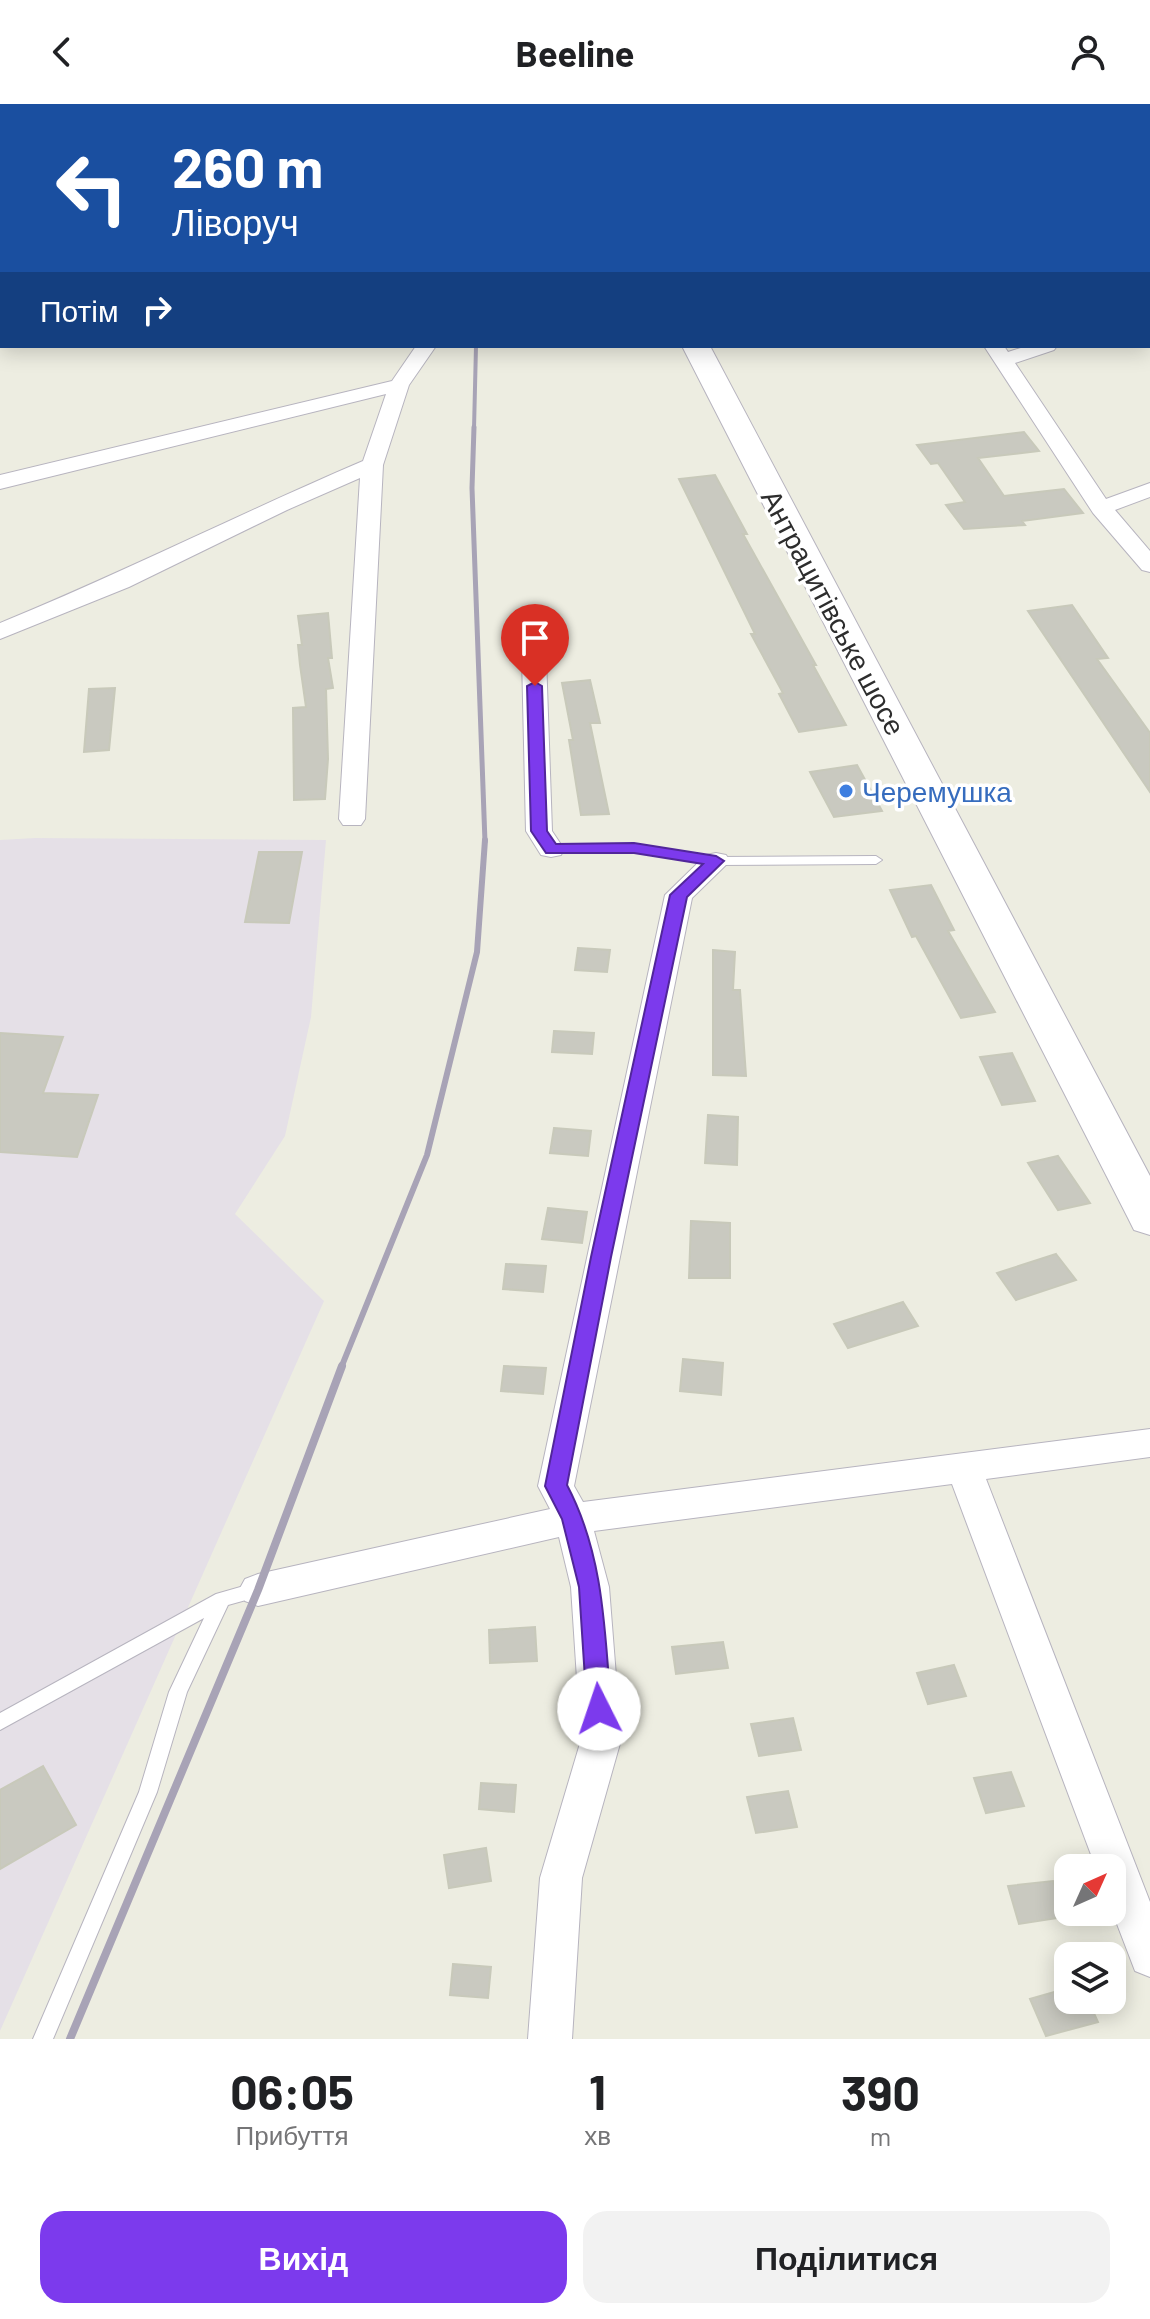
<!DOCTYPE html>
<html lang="uk">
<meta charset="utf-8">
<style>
:root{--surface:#fff;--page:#f2f2f2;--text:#202124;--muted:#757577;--accent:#7c3aed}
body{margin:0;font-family:Barlow,sans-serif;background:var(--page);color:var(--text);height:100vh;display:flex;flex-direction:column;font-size:30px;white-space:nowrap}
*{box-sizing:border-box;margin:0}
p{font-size:26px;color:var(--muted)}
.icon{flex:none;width:44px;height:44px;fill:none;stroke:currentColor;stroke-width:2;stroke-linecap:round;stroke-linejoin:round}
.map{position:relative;height:1935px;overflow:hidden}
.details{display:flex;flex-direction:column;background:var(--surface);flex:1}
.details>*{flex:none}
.hud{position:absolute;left:0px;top:0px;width:1150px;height:244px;box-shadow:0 4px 20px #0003;background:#1a4fa0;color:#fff;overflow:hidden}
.needle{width:52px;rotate:45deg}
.fabs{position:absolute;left:1054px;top:1750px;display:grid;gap:16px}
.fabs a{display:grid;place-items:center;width:72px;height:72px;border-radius:16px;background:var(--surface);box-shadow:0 4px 20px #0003;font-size:40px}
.pin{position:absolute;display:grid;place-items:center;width:68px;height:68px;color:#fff;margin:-82px -34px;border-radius:50% 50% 50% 0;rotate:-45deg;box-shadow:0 0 8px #0007}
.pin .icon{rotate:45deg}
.me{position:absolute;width:88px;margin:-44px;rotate:356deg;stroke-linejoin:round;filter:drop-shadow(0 0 6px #0008)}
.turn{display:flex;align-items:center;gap:28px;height:168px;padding:0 40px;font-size:36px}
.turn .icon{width:104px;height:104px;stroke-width:2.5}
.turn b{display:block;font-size:56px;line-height:68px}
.then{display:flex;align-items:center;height:76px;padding:0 40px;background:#0003;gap:16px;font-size:30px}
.eta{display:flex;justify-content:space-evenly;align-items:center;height:136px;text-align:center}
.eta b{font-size:48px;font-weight:700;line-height:56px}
.primary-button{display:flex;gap:16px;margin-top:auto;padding:16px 40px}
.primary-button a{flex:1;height:92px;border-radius:24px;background:var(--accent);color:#fff;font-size:32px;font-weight:700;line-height:92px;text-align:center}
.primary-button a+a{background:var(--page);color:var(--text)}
header{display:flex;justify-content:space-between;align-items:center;height:104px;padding:0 40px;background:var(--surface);font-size:36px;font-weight:700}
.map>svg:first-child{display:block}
</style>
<header><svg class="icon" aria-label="back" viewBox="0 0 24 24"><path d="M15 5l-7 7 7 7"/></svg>Beeline<svg class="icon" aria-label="person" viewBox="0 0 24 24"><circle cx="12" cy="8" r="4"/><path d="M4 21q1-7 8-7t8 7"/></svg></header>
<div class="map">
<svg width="1150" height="1935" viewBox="0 0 1150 1935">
<rect width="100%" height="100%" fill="#edede1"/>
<!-- industrial -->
<g fill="#e5e0e7">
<polygon points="0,0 288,0 291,2 2,2 0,115"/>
<polygon points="35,734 326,736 311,913 285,1032 235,1110 324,1197 0,1927 0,736"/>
</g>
<!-- building -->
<g fill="#c9c9c0" stroke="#c8c9ba" stroke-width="2">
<polygon points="1024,328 1039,347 978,354 1004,392 1064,385 1083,409 1022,417 1025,421 964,425 946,401 965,398 938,359 931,360 917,341"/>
<polygon points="715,371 747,430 743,430 816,561 813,561 846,621 799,628 779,590 783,589 751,530 755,530 679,375"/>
<polygon points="1072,501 1108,554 1097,555 1150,629 1150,688 1028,507"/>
<polygon points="328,509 332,554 328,554 333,584 326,585 328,655 325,695 294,696 293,604 306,603 300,561 298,541 302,541 298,512"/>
<polygon points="590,576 600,619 590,619 609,710 581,711 569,636 573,636 562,579"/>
<polygon points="115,584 109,646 84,648 89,585"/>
<polygon points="857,661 882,707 834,713 810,668"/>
<polygon points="259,748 302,748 289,819 245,818"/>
<polygon points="931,781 954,826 948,827 995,908 961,914 916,832 912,833 890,786"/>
<polygon points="578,844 610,846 607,868 575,866"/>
<polygon points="713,846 735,848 733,886 740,886 746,972 713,971"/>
<polygon points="554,927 594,929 592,950 552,948"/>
<polygon points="0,929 63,933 43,989 98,991 77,1053 0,1048"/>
<polygon points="1012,949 1035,997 1002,1001 980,953"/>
<polygon points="708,1011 738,1013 737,1061 705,1059"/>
<polygon points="554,1024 591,1027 588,1052 550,1049"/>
<polygon points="1058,1052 1073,1074 1090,1099 1058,1106 1028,1059"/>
<polygon points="548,1104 587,1108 582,1139 542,1135"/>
<polygon points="691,1117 730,1119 730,1174 689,1174"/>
<polygon points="1056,1150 1076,1176 1016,1196 997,1169"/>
<polygon points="506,1160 546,1162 543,1188 503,1185"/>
<polygon points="903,1198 918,1222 848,1244 834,1220"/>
<polygon points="683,1255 723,1259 721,1291 680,1287"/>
<polygon points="504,1262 546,1264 543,1290 501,1287"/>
<polygon points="535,1523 537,1557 490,1559 489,1526"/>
<polygon points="723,1538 728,1564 676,1570 672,1543"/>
<polygon points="954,1561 966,1592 928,1600 917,1569"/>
<polygon points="793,1614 801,1646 759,1652 751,1620"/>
<polygon points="43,1662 76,1721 0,1765 0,1686"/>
<polygon points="1011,1668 1024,1702 986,1709 974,1674"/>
<polygon points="481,1679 516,1681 514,1708 479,1705"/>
<polygon points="788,1687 797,1723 756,1729 747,1693"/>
<polygon points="486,1744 491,1777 449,1784 444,1751"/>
<polygon points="1053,1777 1064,1813 1019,1820 1008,1782"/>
<polygon points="453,1860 491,1863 488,1894 450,1891"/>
<polygon points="1068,1884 1068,1896 1088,1896 1098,1918 1046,1932 1030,1895"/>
</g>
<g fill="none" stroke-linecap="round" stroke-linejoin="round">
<defs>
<g id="service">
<polygon points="634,740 716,753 876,752 882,756 876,760 716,761 634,748 551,749 545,745 551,741"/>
<polygon points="258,1478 264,1481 267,1486 264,1491 228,1501 187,1588 157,1688 53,1935 33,1935 139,1688 169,1588 204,1514 0,1626 0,1609 216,1490"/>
</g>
<g id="minor">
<polygon points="1150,203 1150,215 1148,216 1148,204"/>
<rect x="0" y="216" width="2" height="12"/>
<path d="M416 242H436L409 281 383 361 365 715 361 721H343L339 715 360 374 287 406 129 483 0 535V519C123 469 241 409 363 357L386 290 0 385V371L392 277Z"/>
<polygon points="984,242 1004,242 1008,248 1027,242 1057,242 1054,246 1015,259 1106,395 1150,379 1150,393 1115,406 1150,447 1150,468 1142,466 1093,409"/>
<polygon points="534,546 543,548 546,553 552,727 564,745 561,751 551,753 541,751 526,727 522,553 525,548"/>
<polygon points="716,749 726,751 730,757 692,794 574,1382 583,1398 1150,1325 1150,1353 986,1375 1150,1798 1150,1873 1135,1867 1112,1807 1112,1764 1096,1764 952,1380 594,1427 609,1483 621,1636 582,1774 572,1935 528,1935 540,1774 581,1636 571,1483 559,1433 258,1502 245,1497 239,1486 245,1475 258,1470 550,1405 538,1382 665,791 706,751"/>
</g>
<g id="secondary">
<polygon points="432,0 458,0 460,2 434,2"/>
<polygon points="682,242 710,242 1150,1072 1150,1131 1134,1126 1128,1114"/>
</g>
</defs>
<!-- service casing -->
<use href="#service" stroke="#b7b4bf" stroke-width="2"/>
<!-- minor casing -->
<use href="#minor" stroke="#b7b4bf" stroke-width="2"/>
<!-- secondary casing -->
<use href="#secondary" stroke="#b7b4bf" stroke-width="2"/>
<!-- service -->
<use href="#service" fill="#fff" fill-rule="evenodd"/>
<!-- minor -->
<use href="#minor" fill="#fff" fill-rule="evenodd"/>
<!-- secondary -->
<use href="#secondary" fill="#fff" fill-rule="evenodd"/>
<!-- rail-far3 -->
<polyline stroke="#a8a3b6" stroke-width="4" points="474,325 476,242"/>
<!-- rail-far2 -->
<polyline stroke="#a8a3b6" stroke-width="5" points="474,323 472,384 485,738"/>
<!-- rail-far1 -->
<polyline stroke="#a8a3b6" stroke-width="6" points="341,1264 427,1051 477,848 485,736"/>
<!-- rail -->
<polyline stroke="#a8a3b6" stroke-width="8" points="70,1935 258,1486 342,1262"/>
</g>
<!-- route -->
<path fill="#7c3aed" stroke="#51269a" stroke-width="2" d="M535 578 542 582 547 727 556 740 634 739 716 752 724 757 687 793 611 1153 567 1381C604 1451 605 1528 611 1605L607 1613 599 1616 590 1613 587 1605 579 1483 562 1415 545 1382 591 1153 670 791 703 760 634 749H546L531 727 527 582Z"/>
<!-- markers -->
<circle fill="#3f7fe0" stroke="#fff" stroke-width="3" cx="846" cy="687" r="8"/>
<g text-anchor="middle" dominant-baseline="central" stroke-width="7" stroke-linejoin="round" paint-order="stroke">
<!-- street labels -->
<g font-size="28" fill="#2d2d2d" stroke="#fff">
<text transform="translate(834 508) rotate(62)">Антрацитівське шосе</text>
</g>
<!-- shop labels -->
<g font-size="28" fill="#366cbe" stroke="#fff" text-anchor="start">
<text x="862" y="687">Черемушка</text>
</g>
</g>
</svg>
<div class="fabs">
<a><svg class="needle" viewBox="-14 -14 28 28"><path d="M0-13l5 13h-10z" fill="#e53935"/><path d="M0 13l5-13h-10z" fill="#757577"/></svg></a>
<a><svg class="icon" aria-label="layers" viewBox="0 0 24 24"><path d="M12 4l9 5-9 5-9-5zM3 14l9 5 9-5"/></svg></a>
</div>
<div class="pin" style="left:535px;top:582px;background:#d93025"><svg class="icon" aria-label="arrive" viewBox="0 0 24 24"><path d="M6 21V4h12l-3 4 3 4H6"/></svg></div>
<svg class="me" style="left:599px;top:1605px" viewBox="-20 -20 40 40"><circle r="19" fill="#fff"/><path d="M0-13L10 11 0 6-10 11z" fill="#7c3aed"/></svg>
<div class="hud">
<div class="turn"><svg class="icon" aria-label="left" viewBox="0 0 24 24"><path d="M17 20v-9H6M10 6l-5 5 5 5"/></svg><div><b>260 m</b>Ліворуч</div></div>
<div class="then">Потім<svg class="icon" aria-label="right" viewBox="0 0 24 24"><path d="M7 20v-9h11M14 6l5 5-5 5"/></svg></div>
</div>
</div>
<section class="details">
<div class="eta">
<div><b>06:05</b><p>Прибуття</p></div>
<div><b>1</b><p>хв</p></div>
<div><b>390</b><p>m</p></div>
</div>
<div class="primary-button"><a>Вихід</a><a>Поділитися</a></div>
</section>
